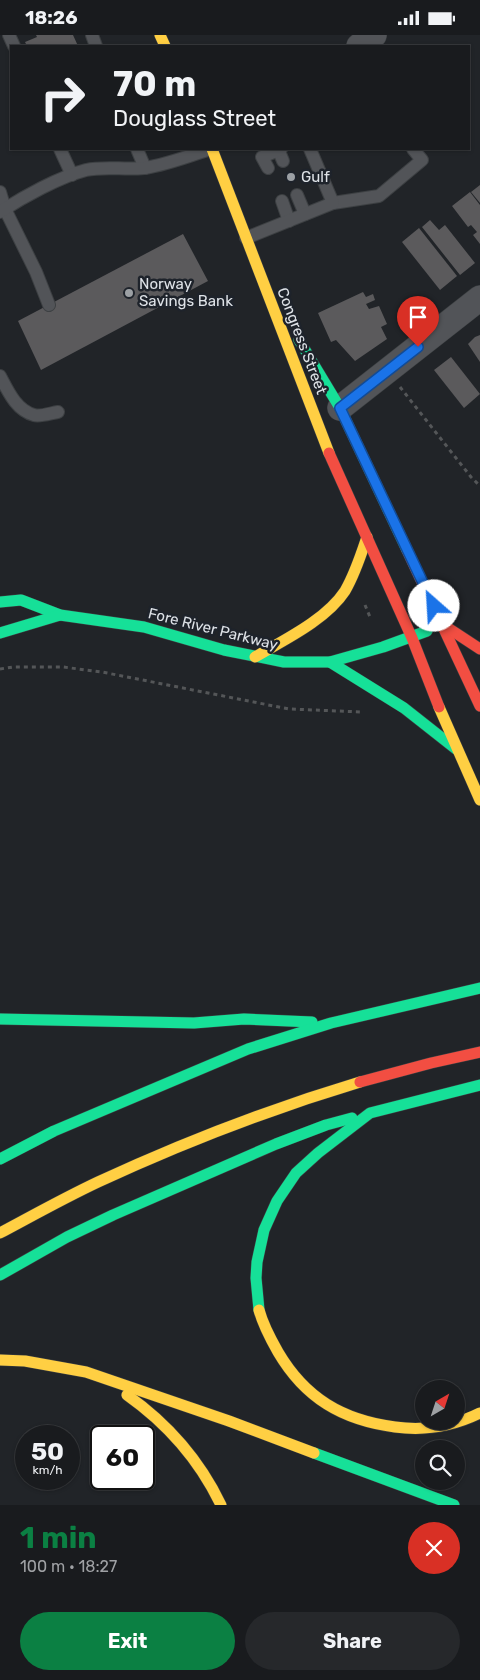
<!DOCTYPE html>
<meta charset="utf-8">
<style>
:root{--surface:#191b1e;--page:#26282b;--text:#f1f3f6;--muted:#9fa1a4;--line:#37393c;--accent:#0b8043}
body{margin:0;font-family:Rubik,sans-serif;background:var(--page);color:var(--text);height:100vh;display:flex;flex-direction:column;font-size:19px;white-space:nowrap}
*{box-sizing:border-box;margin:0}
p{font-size:16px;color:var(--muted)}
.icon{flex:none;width:28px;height:28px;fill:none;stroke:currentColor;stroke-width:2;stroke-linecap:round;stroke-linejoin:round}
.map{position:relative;height:1470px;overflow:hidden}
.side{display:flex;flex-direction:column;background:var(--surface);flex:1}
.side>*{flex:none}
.banner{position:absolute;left:10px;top:10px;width:460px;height:105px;border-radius:0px;box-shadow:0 1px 4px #0004,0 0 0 1px var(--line);background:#191b1e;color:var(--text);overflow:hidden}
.needle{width:32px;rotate:39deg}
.controls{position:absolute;left:415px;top:1345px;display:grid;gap:10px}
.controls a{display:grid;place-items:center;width:50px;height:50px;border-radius:50%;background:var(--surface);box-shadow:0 1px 4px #0004,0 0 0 1px var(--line);font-size:25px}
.speed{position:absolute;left:15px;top:1390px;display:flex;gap:10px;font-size:25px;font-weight:700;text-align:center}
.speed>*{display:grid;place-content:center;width:65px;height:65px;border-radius:50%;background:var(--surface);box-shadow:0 1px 4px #0004,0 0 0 1px var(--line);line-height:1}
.speed small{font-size:12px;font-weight:400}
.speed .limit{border:2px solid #111;border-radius:8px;background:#fff;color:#111}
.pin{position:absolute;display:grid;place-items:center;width:42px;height:42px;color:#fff;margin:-51px -21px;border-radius:50% 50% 50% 0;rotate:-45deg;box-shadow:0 0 5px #0007}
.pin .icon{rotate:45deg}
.me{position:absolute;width:55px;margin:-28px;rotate:334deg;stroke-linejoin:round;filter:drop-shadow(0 0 4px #0008)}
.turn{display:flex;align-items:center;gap:18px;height:105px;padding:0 20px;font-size:22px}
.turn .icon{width:65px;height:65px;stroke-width:2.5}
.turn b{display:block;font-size:35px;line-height:42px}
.round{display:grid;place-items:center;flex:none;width:52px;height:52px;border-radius:26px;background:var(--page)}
.summary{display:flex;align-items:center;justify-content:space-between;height:85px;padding:0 20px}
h1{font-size:30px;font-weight:700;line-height:38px;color:var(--accent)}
.cta{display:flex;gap:10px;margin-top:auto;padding:10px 20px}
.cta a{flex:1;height:58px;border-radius:30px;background:var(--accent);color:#fff;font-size:20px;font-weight:700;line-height:58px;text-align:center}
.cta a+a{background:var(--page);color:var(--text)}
.status{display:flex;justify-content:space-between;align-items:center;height:35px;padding:0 25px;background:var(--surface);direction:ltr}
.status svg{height:14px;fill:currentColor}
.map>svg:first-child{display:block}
</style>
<div class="status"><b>18:26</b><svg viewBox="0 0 49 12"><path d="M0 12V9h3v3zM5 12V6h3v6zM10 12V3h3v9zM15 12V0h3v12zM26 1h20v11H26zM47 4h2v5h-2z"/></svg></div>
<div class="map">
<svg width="480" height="1470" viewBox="0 0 480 1470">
<rect width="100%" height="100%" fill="#212428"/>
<!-- building -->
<g fill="#5b5a5c">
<polygon points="36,0 73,0 78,11 27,11 25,7 37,2"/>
<polygon points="480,150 480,168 471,157"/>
<polygon points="470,157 480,170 480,209 473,200 477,197 471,190 468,192 452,171"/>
<polygon points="430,185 439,195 445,190 475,228 460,240 422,192"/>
<polygon points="419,193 457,241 440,255 402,207"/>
<polygon points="183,199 208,246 41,335 18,286"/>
<polygon points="363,257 366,262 373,259 375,265 366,269 369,274 379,271 387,289 381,292 387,304 355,326 336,305 331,307 318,278"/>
<polygon points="480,300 480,327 468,309 475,302"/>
<polygon points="451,322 480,359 464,373 434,335"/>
</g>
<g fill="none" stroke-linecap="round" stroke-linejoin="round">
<defs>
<g id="lane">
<polyline points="9,0 14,11"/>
<polyline points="92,0 96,11"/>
<polyline points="60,114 72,140"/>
<polyline points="137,114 145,133"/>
<polyline points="278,114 283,126"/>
<polyline points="268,133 262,122 281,114"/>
<polyline points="0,157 5,174 36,237 49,270"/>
<polyline points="297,160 305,179"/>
<polyline points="282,166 289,186"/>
<polyline points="333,168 379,161 422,125 413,114"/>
<path d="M0 177C23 162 59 142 86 135 104 131 125 135 144 133 166 130 189 121 210 114"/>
<polyline points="246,203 333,168 310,114"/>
<path d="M0 341C8 356 16 375 34 380 40 382 51 378 58 377"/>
</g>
<g id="street">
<polyline points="359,11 374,0"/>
<polyline points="340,373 480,263"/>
</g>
<g id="fast">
<polyline points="299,305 340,373 407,515"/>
<polyline points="0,567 21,565 60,580 144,592 224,615 284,627 330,627 383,612 427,596"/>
<polyline points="0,598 60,580"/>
<polyline points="330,627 404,673 456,714"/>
<polyline points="0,984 194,988 244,984 312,987"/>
<polyline points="0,1124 54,1096 248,1014 331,988 480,953"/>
<polyline points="0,1240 67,1202 113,1180 276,1109 326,1090 352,1083"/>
<polyline points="259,1275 256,1243 257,1227 264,1195 277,1166 296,1138 318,1118 370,1078 480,1050"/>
<polyline points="314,1418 454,1470"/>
</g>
<g id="slow">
<polyline points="160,0 165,11"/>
<polyline points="212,114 329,418"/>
<path d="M255 622C284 605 326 585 345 556 355 539 361 520 367 502"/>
<polyline points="439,672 480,765"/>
<path d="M0 1198C32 1181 64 1163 98 1147 182 1108 270 1074 360 1047"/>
<path d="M259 1275C263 1290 270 1303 278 1317 305 1363 342 1385 395 1392 425 1396 452 1392 480 1378"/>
<polyline points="0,1325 25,1326 86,1337 229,1386 314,1418"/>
<path d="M127 1360C168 1389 199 1424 221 1470"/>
</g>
<g id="jam">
<polyline points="329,418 412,603 439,672"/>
<polyline points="407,515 480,671"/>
<polyline points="442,589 480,614"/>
<polyline points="360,1047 431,1028 480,1017"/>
</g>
</defs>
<!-- lane casing -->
<use href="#lane" stroke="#3d4043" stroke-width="14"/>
<!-- street casing -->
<use href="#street" stroke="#3d4043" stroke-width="26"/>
<!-- fast casing -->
<use href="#fast" stroke="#3d4043" stroke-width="12"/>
<!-- slow casing -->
<use href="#slow" stroke="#3d4043" stroke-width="12"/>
<!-- jam casing -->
<use href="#jam" stroke="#3d4043" stroke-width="12"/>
<!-- path -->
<g stroke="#545658" stroke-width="3" stroke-dasharray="4 4" stroke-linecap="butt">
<polyline points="400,352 471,442 480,451"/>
<polyline points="365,570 370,582"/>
<polyline points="0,634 13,632 63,632 102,637 289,674 362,677"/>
</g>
<!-- lane -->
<use href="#lane" stroke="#525458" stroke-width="12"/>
<!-- street -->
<use href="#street" stroke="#525458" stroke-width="25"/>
<!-- fast -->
<use href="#fast" stroke="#16e098" stroke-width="11"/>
<!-- slow -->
<use href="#slow" stroke="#ffcf43" stroke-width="11"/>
<!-- jam -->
<use href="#jam" stroke="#f24e42" stroke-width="11"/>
</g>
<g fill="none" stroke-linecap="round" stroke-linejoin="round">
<defs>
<polyline id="route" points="418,312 340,373 434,571"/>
</defs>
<!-- route casing -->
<use href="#route" stroke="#114b97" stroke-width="12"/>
<!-- route -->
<use href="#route" stroke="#1a73e8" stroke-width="9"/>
</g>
<!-- markers -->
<g fill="#9ca0a4" stroke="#1e232b" stroke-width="2">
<circle cx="291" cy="142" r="5"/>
<circle cx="129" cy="258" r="5"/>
</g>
<g text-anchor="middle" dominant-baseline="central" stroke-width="5" stroke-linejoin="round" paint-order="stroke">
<!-- poi labels -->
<g font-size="15" fill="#dee2e7" stroke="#1e232b" text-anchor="start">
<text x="301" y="142">Gulf</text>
<text x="139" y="249">Norway<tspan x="139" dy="17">Savings Bank</tspan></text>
</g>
<!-- street labels -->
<g font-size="15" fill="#dee2e7" stroke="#1e232b">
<text transform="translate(302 306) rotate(69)">Congress Street</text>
<text transform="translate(213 594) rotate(14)">Fore River Parkway</text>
</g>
</g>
</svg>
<div class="controls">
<a><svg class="needle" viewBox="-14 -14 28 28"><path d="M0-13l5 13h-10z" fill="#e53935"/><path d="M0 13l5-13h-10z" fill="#9fa1a4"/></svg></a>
<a><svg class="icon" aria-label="search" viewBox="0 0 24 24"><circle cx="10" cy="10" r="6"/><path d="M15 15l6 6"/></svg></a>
</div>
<div class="speed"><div>50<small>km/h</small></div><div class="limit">60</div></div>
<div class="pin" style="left:418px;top:312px;background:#d93025"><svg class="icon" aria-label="arrive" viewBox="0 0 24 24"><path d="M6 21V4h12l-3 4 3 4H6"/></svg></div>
<svg class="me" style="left:434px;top:571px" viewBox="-20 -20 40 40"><circle r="19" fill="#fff"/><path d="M0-13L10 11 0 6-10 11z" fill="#1a73e8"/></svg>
<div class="banner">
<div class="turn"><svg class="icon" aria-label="right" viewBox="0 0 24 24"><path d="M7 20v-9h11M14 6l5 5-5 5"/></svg><div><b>70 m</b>Douglass Street</div></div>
</div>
</div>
<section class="side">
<div class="summary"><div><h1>1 min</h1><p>100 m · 18:27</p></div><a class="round" style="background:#d93025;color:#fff"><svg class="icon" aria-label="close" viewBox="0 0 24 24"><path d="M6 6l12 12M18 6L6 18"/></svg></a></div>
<div class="cta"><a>Exit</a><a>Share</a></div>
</section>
